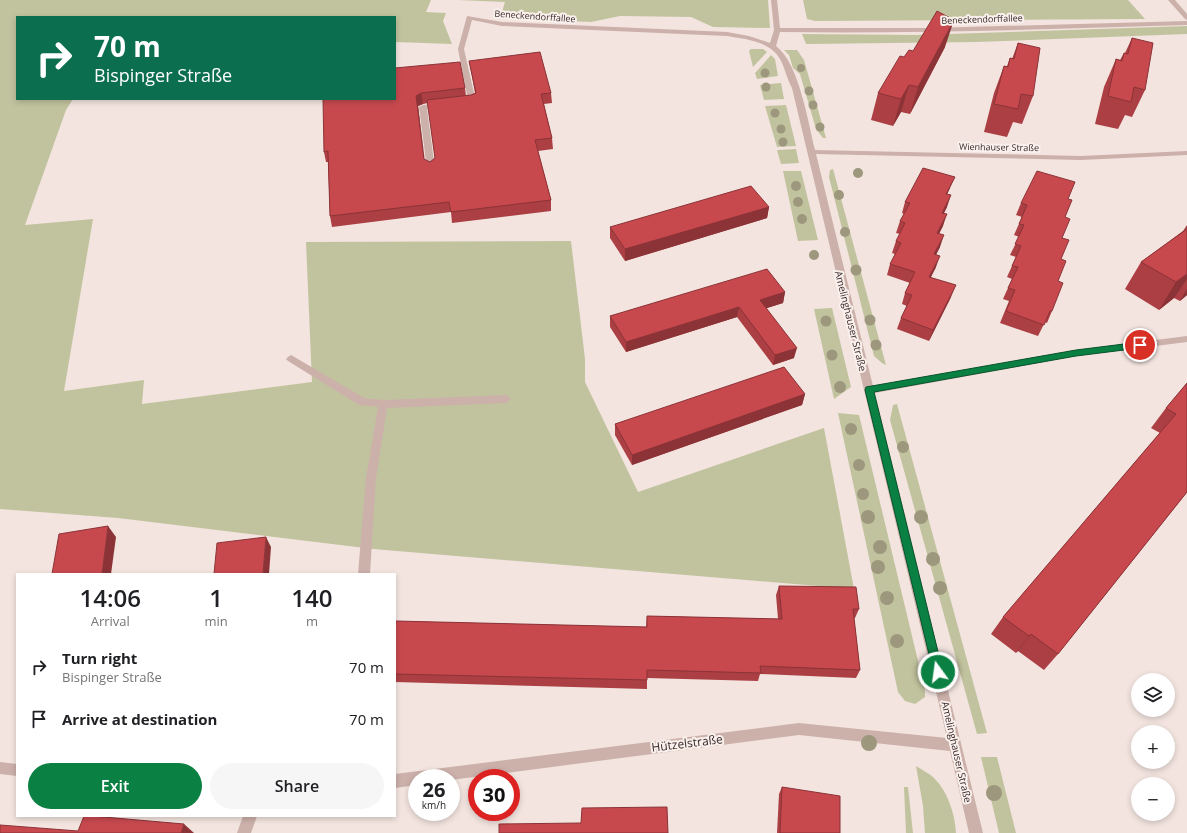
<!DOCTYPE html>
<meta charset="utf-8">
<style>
:root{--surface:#fff;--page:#f6f6f6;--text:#202124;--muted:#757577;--accent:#0b8043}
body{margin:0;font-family:"Open Sans",sans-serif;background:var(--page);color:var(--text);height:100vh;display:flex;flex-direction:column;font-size:15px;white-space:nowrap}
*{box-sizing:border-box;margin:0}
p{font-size:13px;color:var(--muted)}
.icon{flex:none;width:22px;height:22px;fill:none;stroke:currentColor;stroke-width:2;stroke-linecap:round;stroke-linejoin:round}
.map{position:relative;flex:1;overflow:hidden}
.panel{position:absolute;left:16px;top:573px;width:380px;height:244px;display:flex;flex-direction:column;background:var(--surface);border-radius:0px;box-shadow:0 2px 6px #0003}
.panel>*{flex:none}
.banner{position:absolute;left:16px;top:16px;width:380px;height:84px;border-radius:0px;box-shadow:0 2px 6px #0003;background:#0b6e4f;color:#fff;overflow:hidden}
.buttons{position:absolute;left:1131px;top:673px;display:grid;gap:8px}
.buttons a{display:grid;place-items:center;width:44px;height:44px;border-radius:50%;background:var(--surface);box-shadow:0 2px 6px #0003;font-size:20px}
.speed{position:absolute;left:408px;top:769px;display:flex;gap:8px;font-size:20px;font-weight:700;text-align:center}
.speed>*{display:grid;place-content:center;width:52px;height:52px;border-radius:50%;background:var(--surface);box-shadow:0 2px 6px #0003;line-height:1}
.speed small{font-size:10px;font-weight:400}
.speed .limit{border:6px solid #d22;background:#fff;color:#111}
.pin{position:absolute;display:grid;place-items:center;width:34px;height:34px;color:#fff;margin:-17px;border:2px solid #fff;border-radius:50%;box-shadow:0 1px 4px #0007}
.me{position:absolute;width:44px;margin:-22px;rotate:346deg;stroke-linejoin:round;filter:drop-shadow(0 0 3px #0008)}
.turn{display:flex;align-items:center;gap:14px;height:84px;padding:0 12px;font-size:18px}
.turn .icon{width:52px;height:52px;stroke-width:2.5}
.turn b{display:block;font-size:28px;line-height:34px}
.eta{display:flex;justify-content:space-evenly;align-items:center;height:68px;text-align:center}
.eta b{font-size:24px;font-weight:600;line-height:28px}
.button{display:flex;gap:8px;margin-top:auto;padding:8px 12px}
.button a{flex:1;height:46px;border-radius:24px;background:var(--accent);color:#fff;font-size:16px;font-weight:600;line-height:46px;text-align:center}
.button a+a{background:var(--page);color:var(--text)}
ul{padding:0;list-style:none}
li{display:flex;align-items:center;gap:12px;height:52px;padding:0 12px}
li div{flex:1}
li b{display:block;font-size:15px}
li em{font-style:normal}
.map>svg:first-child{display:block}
</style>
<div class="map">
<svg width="1187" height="833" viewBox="0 0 1187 833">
<rect width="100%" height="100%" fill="#f3e4df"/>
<!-- green -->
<g fill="#c1c39e">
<polygon points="0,0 431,0 426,12 446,13 443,21 452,44 395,42 395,17 17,17 17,99 73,99 66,110 25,225 93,219 64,391 144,380 142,404 312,382 306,242 571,241 585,359 585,382 638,492 824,428 854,589 373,549 118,518 0,509"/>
<polygon points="458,0 768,0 770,28 713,27 691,17 620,16 591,22 521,19 502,12 505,2"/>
<polygon points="803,0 1128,0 1145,19 815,21 807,19"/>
<polygon points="1187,26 1187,34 977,42 806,44 802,34 917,35"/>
<polygon points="751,49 763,49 767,52 753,67 749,51"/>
<polygon points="784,50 797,50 804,60 826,138 823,138 816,129 800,74 793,68 789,55"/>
<polygon points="771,55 775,59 778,76 757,79 755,73"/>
<polygon points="781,83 784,99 764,100 760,85"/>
<polygon points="786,105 796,146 777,147 765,106"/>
<polygon points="796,149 799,163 781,164 777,150"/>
<polygon points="833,169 886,365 882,363 874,356 829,177 830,170"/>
<polygon points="783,171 801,171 818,240 798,241"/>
<polygon points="832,308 851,387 834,399 814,309"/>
<polygon points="897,404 987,733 977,734 890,420 893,405"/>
<polygon points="838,413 859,415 925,690 925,697 915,704 905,701 898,692"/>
<polygon points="981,757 997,757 1016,833 999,833"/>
<path d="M916 766C922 770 929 773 934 778 948 792 955 814 956 833H925L923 806Z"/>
<polygon points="904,787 908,787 913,833 906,833"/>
</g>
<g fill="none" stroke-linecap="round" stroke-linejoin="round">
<!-- minor -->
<g fill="#ccb0aa" fill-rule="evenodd">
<path d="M771 0H777L780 28H931L1187 21V25C1051 29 916 34 780 32L776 46C799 63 808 122 815 150L1081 156 1187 151V155L1081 160 816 154 873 386 1076 350 1187 336V342L1076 356 875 393 983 833H969L950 751 799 735 451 780V778H417V785L395 788V774L799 723 947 738 792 88C787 79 785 68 780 59 770 41 745 39 727 36L502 26 472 20 464 49 476 102 472 104 463 102 468 100 458 49 467 16 502 22 727 32 749 36 770 43 774 30Z"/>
<polygon points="1168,0 1175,0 1187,14 1187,20 1185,19"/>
<polygon points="441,103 445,105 444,107 427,109 435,169 431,171 427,169 419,107 423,105"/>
<polygon points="291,355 364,398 383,400 506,395 511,399 506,403 387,408 376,478 370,574 358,574 366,478 378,407 359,405 288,361 286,359 288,357"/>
<polygon points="0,762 17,764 17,776 0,774"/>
<polygon points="243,816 257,816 251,833 237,833"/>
</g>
</g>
<!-- trees -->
<g fill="#9c977d">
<circle cx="801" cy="68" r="4"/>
<circle cx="765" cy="73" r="4.5"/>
<circle cx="766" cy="87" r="4.5"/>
<circle cx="809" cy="91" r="4.5"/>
<circle cx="813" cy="105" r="4.5"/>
<circle cx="775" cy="113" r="4.5"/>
<circle cx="820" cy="127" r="4.5"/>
<circle cx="781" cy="129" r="4.5"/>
<circle cx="783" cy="142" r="4.5"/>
<circle cx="858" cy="173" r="5"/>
<circle cx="796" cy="186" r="5"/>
<circle cx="839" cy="195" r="5"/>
<circle cx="798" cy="202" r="5"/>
<circle cx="802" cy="219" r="5"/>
<circle cx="845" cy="232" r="5"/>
<circle cx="814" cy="255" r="5"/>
<circle cx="856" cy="270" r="5.5"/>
<circle cx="870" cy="320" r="5.5"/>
<circle cx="826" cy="321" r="5.5"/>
<circle cx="876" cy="345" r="5.5"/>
<circle cx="832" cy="355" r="5.5"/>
<circle cx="840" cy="387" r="6"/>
<circle cx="851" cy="429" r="6"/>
<circle cx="903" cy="447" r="6"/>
<circle cx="859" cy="465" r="6"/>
<circle cx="863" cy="494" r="6"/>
<circle cx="868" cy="517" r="7"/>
<circle cx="921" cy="517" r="7"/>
<circle cx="880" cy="547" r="7"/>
<circle cx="933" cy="559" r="7"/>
<circle cx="878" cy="567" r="7"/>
<circle cx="940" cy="588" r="7"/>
<circle cx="887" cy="598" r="7"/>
<circle cx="897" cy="641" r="7"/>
<circle cx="869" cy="743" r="8"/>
<circle cx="994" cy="793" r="8"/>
</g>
<!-- wall -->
<g fill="#ab3f43" fill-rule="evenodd">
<polygon points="1132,38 1145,90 1132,117 1125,115 1118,129 1095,124 1104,87 1116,59 1120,60 1124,53 1125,53"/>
<polygon points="1018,43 1033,96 1022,124 1013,122 1007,137 984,132 994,93 1004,66 1007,66 1010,58 1012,59"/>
<polygon points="945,47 910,114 901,112 893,126 871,120 878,93 904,57 913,51"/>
<path d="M469 61 551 93 552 103 544 104 552 138 553 149 538 151 551 200V211L452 223 451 212 332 227 330 216 328 162H326L324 152 395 68 465 88 466 96 471 95 475 93 471 71ZM428 103 435 158 430 162 424 159 418 106 423 104Z"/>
<polygon points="950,188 947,194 947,207 944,213 943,226 939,234 940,247 936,255 936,267 931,277 951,297 929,341 897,329 901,318 907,306 902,304 905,293 910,283 887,275 890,264 895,254 892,253 896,241 900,234 896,233 900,221 904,214 902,213 905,202"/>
<polygon points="1068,199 1065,217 1062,238 1061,259 1058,281 1052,311 1047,323 1045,322 1038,336 1000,323 1009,301 1003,299 1012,279 1007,277 1016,257 1010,255 1019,237 1014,235 1022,217 1016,215 1021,203"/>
<polygon points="769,207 767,218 625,261 610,238 610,227"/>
<polygon points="1187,225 1187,295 1180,301 1174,298 1159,310 1125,289 1141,262 1183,231"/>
<polygon points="785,292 783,303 766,308 794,358 773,365 737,317 626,352 610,327 610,316"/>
<polygon points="1187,383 1187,492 1058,654 1044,670 1018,651 1016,653 991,634 1003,617 1160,433 1151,428 1166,408"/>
<polygon points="805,394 802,405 632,465 615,435 615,424"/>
<polygon points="779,586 859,609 855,618 854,618 860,670 856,678 760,674 758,681 647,678 647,689 395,682 395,621 646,627 647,616 778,619 776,595"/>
<polygon points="782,787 840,833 777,833 779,794"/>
</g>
<!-- shaded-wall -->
<g fill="#8b3337">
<polygon points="954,20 945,47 910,114 918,87"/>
<polygon points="909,85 901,112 893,126 901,99"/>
<polygon points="421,93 423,104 418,106 426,169 416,96"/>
<polygon points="955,177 950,188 942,205 946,194"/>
<polygon points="951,195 947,207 938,224 942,213"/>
<polygon points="769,207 767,218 625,261 625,249"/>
<polygon points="947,214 943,226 933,244 937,233"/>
<polygon points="944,235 940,247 930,265 934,254"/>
<polygon points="940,256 936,267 925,288 929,277"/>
<polygon points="1187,274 1187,279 1174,298 1159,310 1176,282"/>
<polygon points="956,285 951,297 929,341 933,330"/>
<polygon points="1187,289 1187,295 1180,301"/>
<polygon points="785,292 783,303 758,311 760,300"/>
<polygon points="739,307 737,317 626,352 626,342"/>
<polygon points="797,348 794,358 773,365 775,355"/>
<polygon points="805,394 802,405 632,465 632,455"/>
<polygon points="108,526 116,537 111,574 102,574"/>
<polygon points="266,537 271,547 269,574 263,574"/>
<polygon points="1031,634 1018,651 1016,653 1029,636"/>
<polygon points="184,824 194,833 181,833"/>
</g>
<!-- building -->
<g fill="#c7494e" stroke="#8b3337">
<polygon points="937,11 954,20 918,87 909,85 901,99 878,93 900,56 904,57 909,50 913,51"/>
<polygon points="1132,38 1153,43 1145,90 1134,87 1131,102 1108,96 1116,59 1122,61 1124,53 1128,54"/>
<polygon points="1018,43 1040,48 1033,96 1021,94 1018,109 994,104 1004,66 1008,67 1010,58 1014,59"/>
<polygon points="540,52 551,93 541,94 552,138 535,140 551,200 451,212 449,202 330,216 328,151 324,152 323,99 395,99 395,68 460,62 465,88 421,93 416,96 424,159 430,162 435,158 427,100 471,95 476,93 469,61"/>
<polygon points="923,168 955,177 946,194 951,195 942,213 947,214 937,233 944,235 934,254 940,256 929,277 956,285 933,330 901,318 912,295 905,293 915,272 890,264 901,243 896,241 905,223 900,221 910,203 905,202"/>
<polygon points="1037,171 1075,182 1068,199 1072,200 1065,217 1070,219 1062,238 1069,240 1061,259 1066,261 1058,281 1063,283 1052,311 1050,311 1044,325 1006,311 1015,290 1008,288 1018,267 1012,266 1021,246 1015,244 1024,225 1019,224 1027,205 1021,203"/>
<polygon points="751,186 769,207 625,249 610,227"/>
<polygon points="1187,229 1187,274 1176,282 1141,262"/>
<polygon points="767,269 785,292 760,300 797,348 775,355 739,307 626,342 610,316"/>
<polygon points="784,367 805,394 632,455 615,424"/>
<polygon points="1187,383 1187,492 1058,654 1031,634 1029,636 1003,617 1176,414 1166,408"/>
<polygon points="108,526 102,574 52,574 59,534"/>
<polygon points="266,537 263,574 214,574 217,543"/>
<polygon points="779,586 856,587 859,609 853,609 860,670 760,666 761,673 647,670 647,680 395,674 395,621 647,627 647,616 782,619"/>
<polygon points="782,787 840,796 840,833 780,833"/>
<polygon points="667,807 668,833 499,833 499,824 581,823 582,808"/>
<polygon points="84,816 92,816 184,824 181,833 0,833 0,825 78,831"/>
</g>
<!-- route -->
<polygon fill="#0b8043" stroke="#07532c" points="1140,342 1144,345 1140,348 1076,356 874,392 943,672 941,675 938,677 934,675 865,390 866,387 1076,350"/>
<g text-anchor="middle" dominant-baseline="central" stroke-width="4" stroke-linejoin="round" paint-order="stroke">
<!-- far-street labels -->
<g font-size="9" fill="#392a2a" stroke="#faf0ec">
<text transform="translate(535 16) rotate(4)">Beneckendorffallee</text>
<text transform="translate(982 19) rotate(-2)">Beneckendorffallee</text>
<text transform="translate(999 147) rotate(1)">Wienhauser Straße</text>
</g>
<!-- street labels -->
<g font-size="10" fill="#392a2a" stroke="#faf0ec">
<text transform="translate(851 321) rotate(76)">Amelinghauser Straße</text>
<text transform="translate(957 752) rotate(77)">Amelinghauser Straße</text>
</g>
<!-- near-street labels -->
<g font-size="12" fill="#392a2a" stroke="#faf0ec">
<text transform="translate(687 743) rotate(-7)">Hützelstraße</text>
</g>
</g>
</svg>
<div class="buttons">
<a><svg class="icon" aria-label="layers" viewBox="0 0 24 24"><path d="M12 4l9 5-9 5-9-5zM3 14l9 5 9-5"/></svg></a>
<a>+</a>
<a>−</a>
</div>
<div class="speed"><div>26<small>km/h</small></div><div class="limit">30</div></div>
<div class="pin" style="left:1140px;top:345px;background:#d93025"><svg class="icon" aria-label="arrive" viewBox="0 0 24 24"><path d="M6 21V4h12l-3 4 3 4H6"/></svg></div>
<svg class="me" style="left:938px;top:672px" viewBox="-20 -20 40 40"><circle r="17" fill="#0b8043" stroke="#fff" stroke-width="3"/><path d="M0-11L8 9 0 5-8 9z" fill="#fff"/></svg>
<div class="banner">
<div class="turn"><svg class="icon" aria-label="right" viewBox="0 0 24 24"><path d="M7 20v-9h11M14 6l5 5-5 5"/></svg><div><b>70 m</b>Bispinger Straße</div></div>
</div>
<section class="panel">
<div class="eta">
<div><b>14:06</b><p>Arrival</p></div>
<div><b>1</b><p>min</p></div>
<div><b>140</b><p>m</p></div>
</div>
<ul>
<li><svg class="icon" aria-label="right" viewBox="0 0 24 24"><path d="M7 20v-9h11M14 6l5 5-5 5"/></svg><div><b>Turn right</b><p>Bispinger Straße</p></div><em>70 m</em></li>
<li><svg class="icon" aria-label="arrive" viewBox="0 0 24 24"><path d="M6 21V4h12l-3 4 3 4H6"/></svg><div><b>Arrive at destination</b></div><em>70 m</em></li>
</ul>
<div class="button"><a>Exit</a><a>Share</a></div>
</section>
</div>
